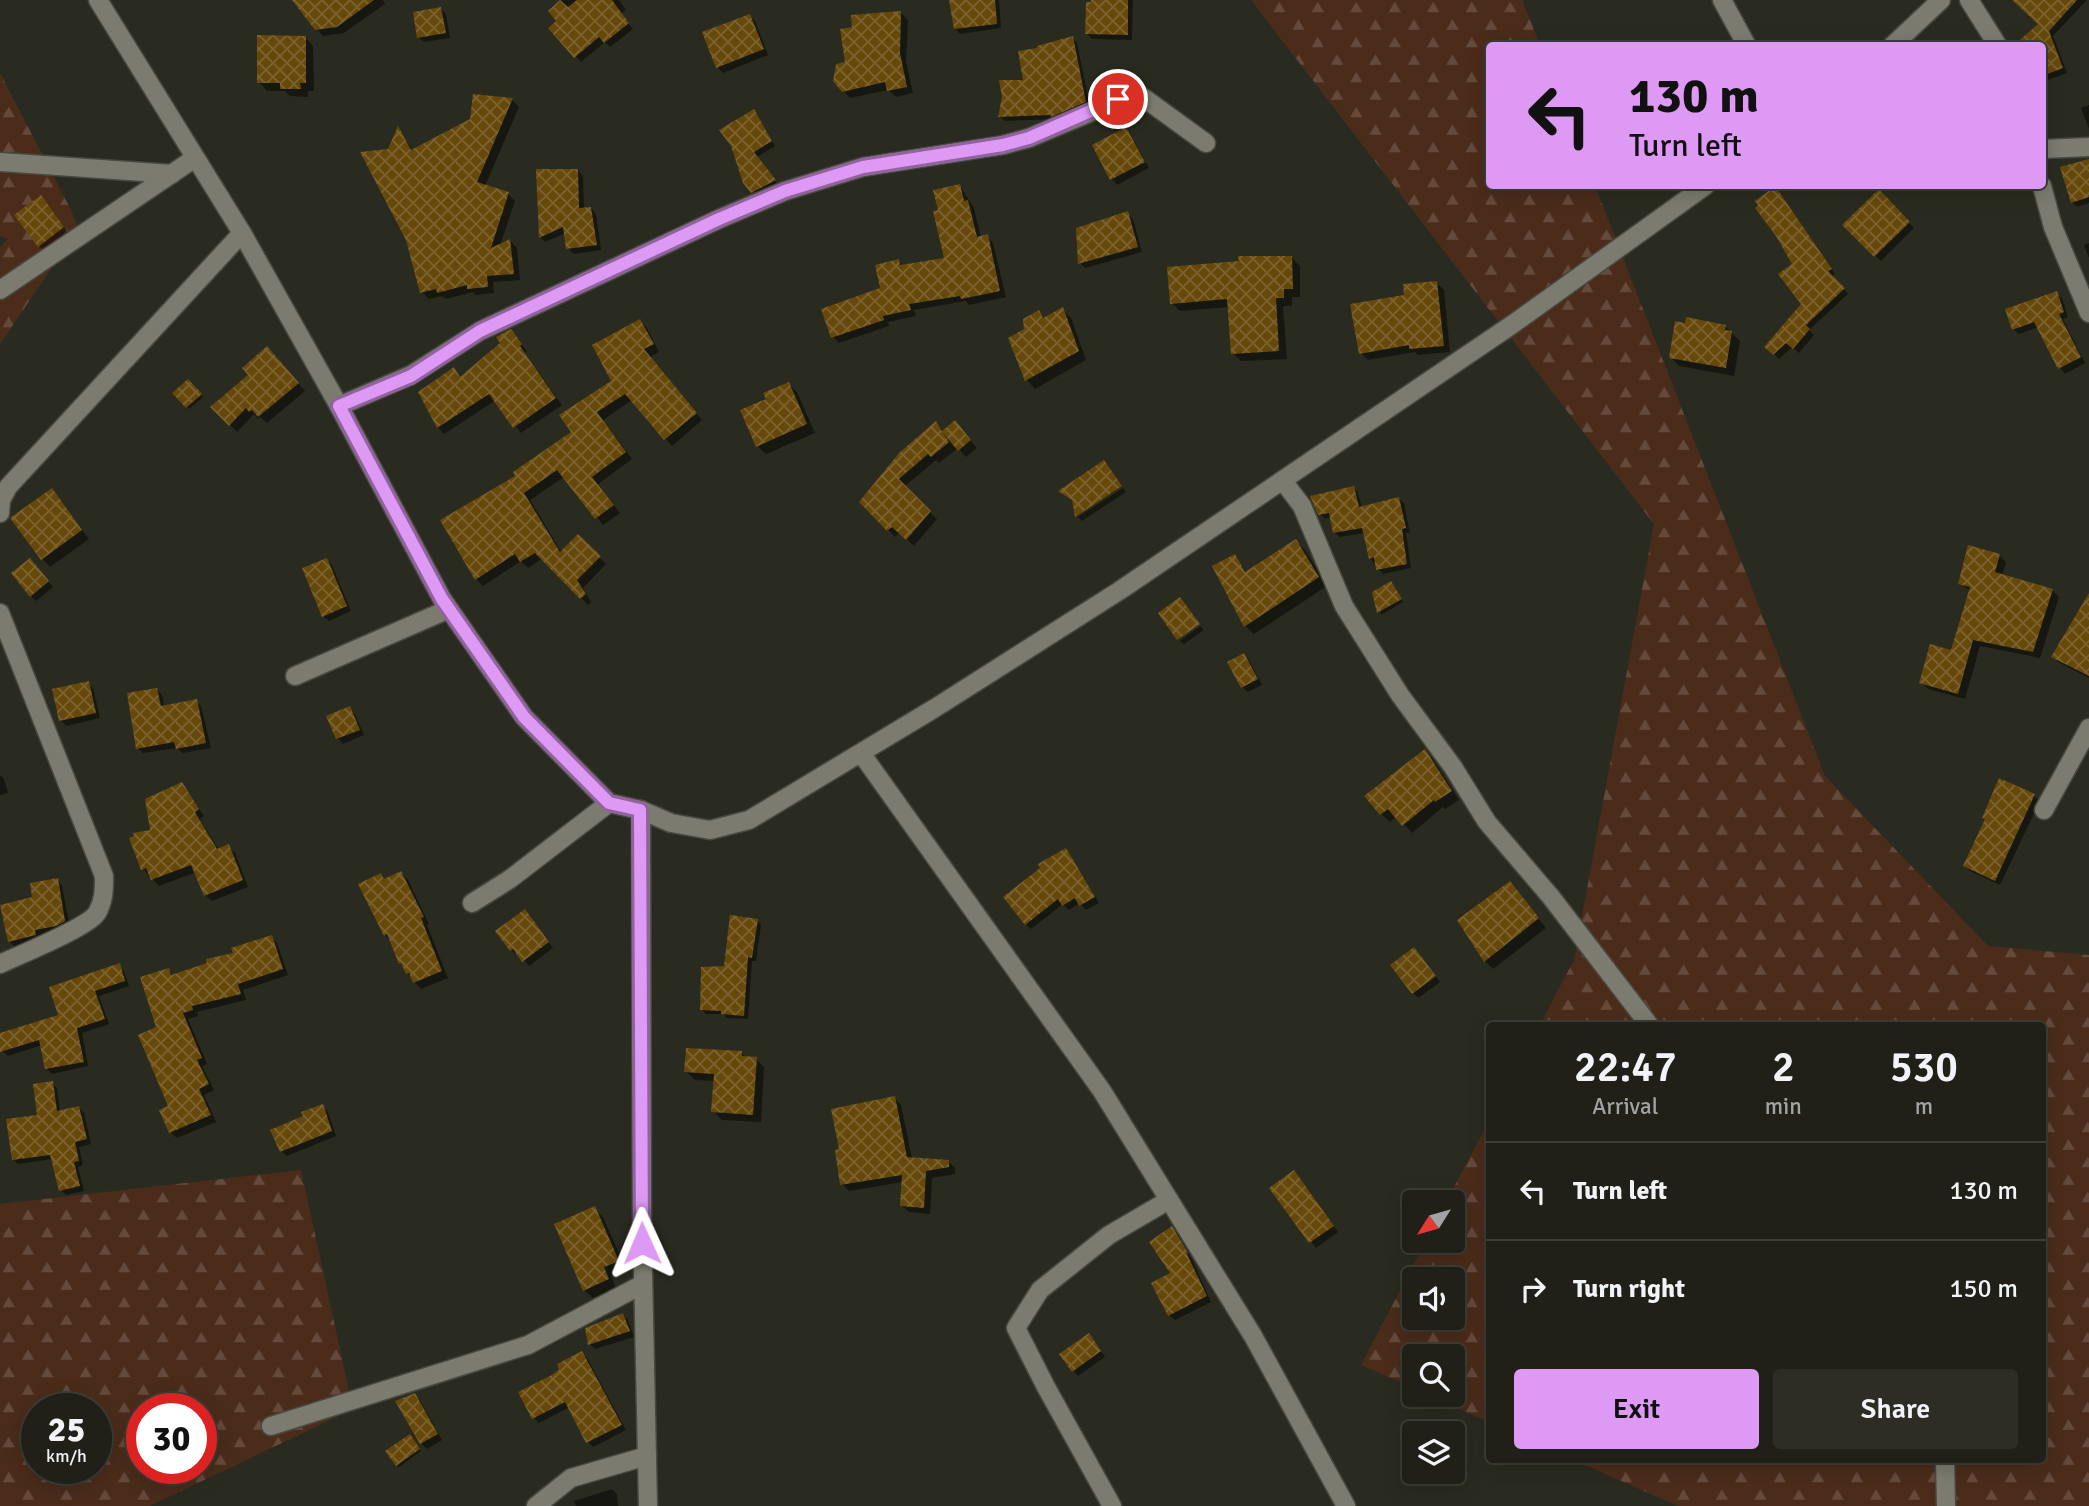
<!DOCTYPE html>
<style>
:root{--surface:#202018;--page:#2d2d25;--text:#f1f3f6;--muted:#a2a3a2;--line:#3d3e37;--accent:#dd99f3}
body{margin:0;font-family:Signika,sans-serif;background:var(--page);color:var(--text);height:100vh;display:flex;flex-direction:column;font-size:26px;white-space:nowrap}
*{box-sizing:border-box;margin:0}
p{font-size:23px;color:var(--muted)}
.icon{flex:none;width:38px;height:38px;fill:none;stroke:currentColor;stroke-width:2;stroke-linecap:round;stroke-linejoin:round}
.map{position:relative;flex:1;overflow:hidden}
.side{position:absolute;left:1486px;top:1022px;width:560px;height:441px;display:flex;flex-direction:column;background:var(--surface);border-radius:7px;box-shadow:0 4px 18px #0003,0 0 0 2px var(--line)}
.side>*{flex:none}
.top-card{position:absolute;left:1486px;top:42px;width:560px;height:147px;border-radius:7px;box-shadow:0 4px 18px #0003,0 0 0 2px var(--line);background:#dd99f3;color:#111;overflow:hidden}
.needle{width:46px;rotate:233deg}
.tools{position:absolute;left:1402px;top:1190px;display:grid;gap:14px}
.tools a{display:grid;place-items:center;width:63px;height:63px;border-radius:7px;background:var(--surface);box-shadow:0 4px 18px #0003,0 0 0 2px var(--line);font-size:35px}
.speed{position:absolute;left:21px;top:1393px;display:flex;gap:14px;font-size:35px;font-weight:700;text-align:center}
.speed>*{display:grid;place-content:center;width:91px;height:91px;border-radius:50%;background:var(--surface);box-shadow:0 4px 18px #0003,0 0 0 2px var(--line);line-height:1}
.speed small{font-size:18px;font-weight:400}
.speed .limit{border:10px solid #d22;background:#fff;color:#111}
.pin{position:absolute;display:grid;place-items:center;width:60px;height:60px;color:#fff;margin:-30px;border:4px solid #fff;border-radius:50%;box-shadow:0 2px 7px #0007}
.me{position:absolute;width:77px;margin:-38px;rotate:359deg;stroke-linejoin:round;filter:drop-shadow(0 0 5px #0008)}
.turn{display:flex;align-items:center;gap:24px;height:147px;padding:0 28px;font-size:32px}
.turn .icon{width:91px;height:91px;stroke-width:2.5}
.turn b{display:block;font-size:49px;line-height:60px}
.eta{display:flex;justify-content:space-evenly;align-items:center;height:119px;text-align:center}
.eta b{font-size:42px;font-weight:600;line-height:49px}
.action{display:flex;gap:14px;margin-top:auto;padding:14px 28px}
.action a{flex:1;height:80px;border-radius:7px;background:var(--accent);color:#111;font-size:28px;font-weight:600;line-height:80px;text-align:center}
.action a+a{background:var(--page);color:var(--text)}
ul{padding:0;list-style:none}
li{display:flex;align-items:center;gap:21px;height:98px;padding:0 28px;border-top:2px solid var(--line)}
li div{flex:1}
li b{display:block;font-size:26px}
li em{font-style:normal}
.map>svg:first-child{display:block}
</style>
<div class="map">
<svg width="2089" height="1506" viewBox="0 0 2089 1506">
<defs>
<pattern id="forest-firs" width="22" height="20" patternUnits="userSpaceOnUse" patternTransform="scale(1.75)"><rect width="22" height="20" fill="#4b2c1b"/><path d="M5 1l3.5 6h-7zM16 11l3.5 6h-7z" fill="#654a3c"/></pattern>
<pattern id="building-cross-hatch" width="8" height="8" patternUnits="userSpaceOnUse" patternTransform="scale(1.75)"><rect width="8" height="8" fill="#66480b"/><path d="M0 0l8 8M0 8l8-8" fill="none" stroke="#7c622e"/></pattern>
</defs>
<rect width="100%" height="100%" fill="#2a2b20"/>
<!-- forest -->
<g fill="url(#forest-firs)" fill-rule="evenodd">
<polygon points="1251,0 1522,0 1540,45 1489,46 1489,186 1595,186 1825,776 1988,946 2089,955 2089,1506 1678,1506 1574,1460 2042,1460 2042,1026 1540,1025 1574,960 1654,524"/>
<polygon points="0,73 71,210 78,229 0,344 0,248 8,239 0,236"/>
<path d="M1489 1121V1422L1428 1395H1452V1356H1414V1388L1361 1365 1426 1241H1452V1202H1446ZM1414 1279H1452V1318H1414Z"/>
<path d="M301 1170 353 1409 150 1506H0V1204ZM37 1409H96V1468H37ZM142 1409H201V1468H142Z"/>
</g>
<!-- shadow -->
<g fill="#0007">
<polygon points="294,0 383,0 385,4 344,33 323,36"/>
<polygon points="563,0 619,0 626,10 621,14 633,29 610,47 605,42 581,62 551,28 559,22 550,11"/>
<polygon points="951,0 999,0 1001,28 960,34 955,29"/>
<polygon points="1093,0 1133,0 1132,40 1092,39 1087,34"/>
<polygon points="2024,0 2087,0 2053,36 2067,73 2042,82 2041,25"/>
<polygon points="441,9 446,14 450,38 424,42 418,37"/>
<polygon points="901,13 908,20 906,61 913,93 896,97 888,90 850,98 843,90 847,63"/>
<polygon points="750,16 755,21 768,55 723,73 718,67 704,33"/>
<polygon points="305,37 313,46 314,91 308,91 308,97 290,96 285,91 267,91 259,82"/>
<polygon points="1072,38 1077,43 1090,107 1056,119 1005,121 1000,116 1025,82"/>
<polygon points="474,96 512,100 519,107 485,186 508,194 515,201 500,245 510,241 517,248 520,280 493,282 494,293 476,295 473,292 446,299 442,296 429,299 422,292 390,151 398,129 413,151 472,120"/>
<polygon points="2089,105 2089,129 2081,108"/>
<polygon points="758,116 775,146 757,157 779,186 757,196 745,182"/>
<polygon points="1125,129 1131,135 1149,168 1117,185 1112,179 1094,146"/>
<polygon points="2089,167 2089,203 2077,207 2072,202"/>
<polygon points="578,170 583,176 584,209 591,208 596,214 601,250 574,254 568,248 566,233 545,242 540,237"/>
<polygon points="960,186 974,208 981,238 987,236 993,243 1006,297 969,305 966,301 914,310 916,316 888,322 889,326 839,343 833,337 882,289 899,261 903,266 946,260 940,211"/>
<polygon points="1776,187 1835,274 1832,276 1848,294 1809,330 1814,335 1799,353 1792,347 1779,359 1767,347 1803,304 1795,265 1757,201"/>
<polygon points="1879,191 1914,228 1881,261 1844,225"/>
<polygon points="46,203 68,233 44,251 39,246"/>
<polygon points="1127,213 1133,219 1142,252 1085,268 1080,263"/>
<polygon points="2089,243 2089,258 2084,245"/>
<polygon points="1292,258 1300,266 1300,297 1292,297 1292,306 1283,306 1287,359 1241,361 1233,353 1230,307 1180,311 1172,303"/>
<polygon points="1437,283 1444,290 1450,352 1418,355 1415,352 1368,360 1361,353 1406,296"/>
<polygon points="2056,293 2062,298 2068,317 2063,319 2085,363 2065,374 2060,368 2039,327 2019,334 2013,329"/>
<polygon points="1063,310 1071,318 1086,360 1035,389 1027,380 1010,338 1026,330 1038,312 1045,319"/>
<polygon points="640,321 647,328 659,352 650,357 702,420 672,446 632,400 603,420 632,459 598,484 620,513 603,525 564,477 530,500 562,553 578,536 606,564 583,588 591,602 588,605 543,558 528,568 521,561 483,586 476,579 517,476 573,433 614,381"/>
<polygon points="1725,326 1740,341 1734,376 1679,366 1670,357"/>
<polygon points="511,331 527,351 525,353 562,405 521,433 496,400 444,434 438,427 454,370 461,378 502,343"/>
<polygon points="275,356 305,391 267,423 260,417 258,419 254,414 237,432 212,407"/>
<polygon points="188,381 203,397 189,409 175,393"/>
<polygon points="788,384 797,392 815,433 766,454 757,446 768,400"/>
<polygon points="936,424 943,430 962,430 977,448 966,457 958,448 939,463 936,460 904,487 937,519 914,546 900,532 895,537 861,502"/>
<polygon points="1104,463 1121,485 1078,513 1078,517 1123,488 1126,492 1082,521 1077,516 1074,502 1061,492"/>
<polygon points="1354,488 1358,493 1362,508 1399,499 1404,503 1410,533 1406,533 1411,568 1383,574 1370,558 1365,533 1340,537 1335,533 1332,517 1325,519 1320,514"/>
<polygon points="52,490 89,539 50,567 42,558"/>
<polygon points="1296,541 1305,550 1327,586 1254,634 1245,626 1235,556 1247,573"/>
<polygon points="1999,555 2006,562 2002,576 2052,590 2059,597 2040,658 1980,646 1965,699 1928,689 1921,682 1952,652 1970,591 1960,583"/>
<polygon points="327,560 332,565 351,611 329,621 323,616"/>
<polygon points="35,565 53,587 36,601 31,596"/>
<polygon points="1393,585 1403,602 1381,615 1374,593"/>
<polygon points="2089,596 2089,678 2058,662 2053,657"/>
<polygon points="1200,626 1204,630 1184,644 1180,641"/>
<polygon points="1244,655 1249,660 1262,685 1248,692 1242,687"/>
<polygon points="88,683 93,688 100,718 66,726 61,721"/>
<polygon points="157,690 162,695 164,707 196,701 201,706 211,748 183,753 177,748 143,753 138,748"/>
<polygon points="349,708 355,714 364,735 343,744 338,738"/>
<polygon points="1425,751 1433,759 1459,800 1445,809 1443,807 1412,833 1397,816 1390,822 1381,814"/>
<polygon points="0,775 4,779 8,793 0,795"/>
<polygon points="182,784 204,816 200,819 219,850 228,847 235,853 248,887 212,901 205,895 196,872 159,886 143,869 152,831"/>
<polygon points="2034,796 2040,801 2000,885 1970,871 1965,865"/>
<polygon points="1066,850 1099,903 1086,910 1080,903 1069,910 1063,904 1031,929 1026,924"/>
<polygon points="401,873 408,880 429,924 427,925 448,978 421,989 407,973 392,942 385,935 380,875 385,880"/>
<polygon points="57,880 62,886 70,927 62,931 39,935 40,940 15,947 10,942 34,898"/>
<polygon points="1510,883 1546,928 1493,969 1485,961"/>
<polygon points="530,917 553,948 529,966 519,954 517,955 511,950 498,931"/>
<polygon points="757,920 761,925 756,961 752,961 748,1019 727,1018 724,1014 706,1014 702,1010 725,967"/>
<polygon points="271,937 277,943 288,975 243,990 246,1000 197,1012 198,1016 188,1019 207,1064 202,1066 214,1090 204,1095 216,1122 177,1138 170,1132 171,1107 159,1028 169,970 174,976 235,954"/>
<polygon points="1419,954 1440,982 1418,998 1413,993"/>
<polygon points="119,965 124,971 129,986 99,996 109,1024 82,1033 88,1066 52,1074 46,1068 42,1045 8,1056 2,1051 0,1035 61,1016"/>
<polygon points="742,1053 747,1058 756,1059 764,1067 761,1122 722,1120 713,1111 715,1081 695,1080 686,1071"/>
<polygon points="52,1083 57,1088 60,1112 79,1108 84,1113 91,1144 79,1147 83,1165 78,1167 84,1191 66,1195 61,1190 53,1159 18,1164 13,1159 39,1116"/>
<polygon points="894,1098 901,1105 912,1159 948,1161 955,1168 955,1174 932,1178 930,1214 909,1212 902,1206 903,1182 849,1191 842,1184 841,1150"/>
<polygon points="322,1106 328,1112 336,1136 287,1156 281,1151 305,1117"/>
<polygon points="1299,1177 1338,1232 1316,1248 1272,1188"/>
<polygon points="594,1208 603,1217 626,1269 611,1276 616,1288 593,1298 584,1290"/>
<polygon points="1172,1229 1192,1259 1211,1302 1175,1320 1169,1315"/>
<polygon points="623,1315 628,1320 634,1337 595,1349 590,1344"/>
<polygon points="1089,1335 1105,1357 1078,1376 1073,1371"/>
<polygon points="582,1353 587,1358 626,1430 593,1447 588,1442 570,1407 539,1423 534,1418 562,1371"/>
<polygon points="415,1395 420,1400 442,1440 427,1449 421,1443 398,1401"/>
<polygon points="412,1438 421,1451 399,1467 397,1465"/>
<polygon points="612,1489 617,1494 618,1506 576,1506 574,1501"/>
</g>
<!-- building -->
<g fill="url(#building-cross-hatch)">
<polygon points="292,0 374,0 337,27 315,30"/>
<polygon points="560,0 568,7 577,0 612,0 629,23 604,43 599,37 574,58 548,28 556,21 548,11"/>
<polygon points="949,0 995,0 997,24 954,29"/>
<polygon points="1091,0 1128,0 1128,35 1085,34 1086,2 1091,2"/>
<polygon points="2012,0 2077,0 2049,31 2063,68 2042,76 2042,46 2013,46 2038,24"/>
<polygon points="441,7 446,33 417,38 413,12"/>
<polygon points="901,11 900,53 907,87 887,91 885,82 842,92 833,81 836,64 845,62 840,29 852,27 851,15"/>
<polygon points="750,14 764,49 716,68 702,32"/>
<polygon points="257,35 306,36 306,83 300,83 301,89 280,89 280,83 257,83"/>
<polygon points="1073,36 1086,102 1051,117 1050,115 998,117 1002,97 999,80 1023,80 1018,51 1037,48 1037,46"/>
<polygon points="473,94 513,98 477,182 509,192 491,248 510,239 514,274 487,276 488,287 467,289 467,285 437,293 436,289 420,293 406,240 360,152 388,149 398,126 411,150 470,119"/>
<polygon points="754,109 772,141 754,152 776,180 751,193 743,183 731,146 719,130"/>
<polygon points="1126,127 1145,162 1110,180 1092,145"/>
<polygon points="2089,159 2089,197 2071,203 2060,167"/>
<polygon points="536,169 578,169 579,208 591,207 597,245 566,249 563,227 539,238"/>
<polygon points="960,184 964,201 968,200 977,237 988,234 1000,291 961,299 960,296 909,304 911,310 883,316 884,320 831,338 821,309 880,288 875,265 899,259 900,265 944,258 933,211 938,210 933,190"/>
<polygon points="1775,186 1832,269 1828,271 1845,288 1806,325 1810,329 1793,349 1786,343 1773,355 1764,347 1801,304 1778,274 1792,264 1776,236 1755,208 1758,205 1755,201"/>
<polygon points="1879,189 1910,222 1874,257 1842,225"/>
<polygon points="41,195 64,227 38,247 14,215"/>
<polygon points="1128,211 1138,247 1078,264 1076,228"/>
<polygon points="1238,256 1292,256 1293,289 1284,289 1284,298 1276,298 1279,351 1231,354 1227,299 1170,304 1167,267 1239,261"/>
<polygon points="1437,281 1444,346 1409,349 1409,345 1359,354 1350,304 1404,295 1403,284"/>
<polygon points="2057,291 2064,312 2059,314 2081,357 2058,369 2034,322 2012,330 2005,309"/>
<polygon points="1063,307 1079,351 1025,381 1008,338 1024,329 1023,319 1039,310 1043,318"/>
<polygon points="1686,317 1726,325 1725,330 1732,331 1726,368 1669,358 1675,321 1685,323"/>
<polygon points="640,319 654,344 644,349 697,413 664,440 625,394 597,412 626,452 592,477 614,505 595,519 557,470 524,493 560,552 578,534 601,556 577,580 586,594 580,599 535,553 520,562 515,554 475,580 440,520 515,476 513,472 571,432 559,415 611,381 592,345"/>
<polygon points="511,329 522,344 520,346 556,398 513,428 489,394 437,428 418,392 454,367 460,377 500,343 496,337"/>
<polygon points="267,346 299,383 258,417 252,410 249,412 246,408 229,426 210,407 248,375 242,368"/>
<polygon points="188,379 202,394 186,408 172,393"/>
<polygon points="789,382 807,424 756,447 740,410 766,399 763,393"/>
<polygon points="955,420 971,440 958,451 943,433 949,442 931,457 928,454 899,479 931,511 906,540 892,527 887,531 859,502 899,453 936,421 942,431"/>
<polygon points="1104,460 1122,486 1075,517 1072,500 1058,491"/>
<polygon points="1354,486 1359,507 1399,497 1406,528 1402,529 1407,564 1376,570 1374,557 1369,559 1362,528 1333,533 1329,513 1318,515 1310,496"/>
<polygon points="52,488 82,530 41,560 10,518"/>
<polygon points="1296,539 1319,577 1244,627 1212,566 1235,554 1245,572"/>
<polygon points="1968,545 2000,554 1995,572 2053,589 2033,652 1973,640 1958,694 1919,683 1930,644 1951,650 1970,587 1958,584"/>
<polygon points="30,558 49,581 30,597 11,573"/>
<polygon points="327,558 347,606 322,617 302,568"/>
<polygon points="1391,581 1402,599 1377,613 1372,592"/>
<polygon points="2089,593 2089,676 2051,657"/>
<polygon points="1180,597 1200,624 1177,640 1158,613"/>
<polygon points="1244,653 1258,679 1241,688 1227,662"/>
<polygon points="89,681 96,713 59,721 52,689"/>
<polygon points="157,688 161,706 197,699 206,743 176,749 174,742 136,749 127,693"/>
<polygon points="350,706 360,730 336,739 326,716"/>
<polygon points="1425,749 1452,791 1435,802 1434,800 1402,826 1388,809 1380,815 1364,796"/>
<polygon points="1999,778 2035,794 1995,881 1963,866 1985,819 1982,818"/>
<polygon points="182,782 199,809 195,812 217,849 229,844 243,880 204,896 191,865 151,880 146,868 141,870 129,838 134,836 133,833 150,830 145,799"/>
<polygon points="1066,848 1095,897 1079,906 1075,898 1062,906 1058,899 1025,925 1003,897 1040,868 1038,864"/>
<polygon points="401,871 424,917 421,918 442,971 413,983 409,973 406,974 401,963 399,964 387,934 384,936 358,884 381,873 384,879"/>
<polygon points="58,878 65,921 56,926 35,930 36,935 8,942 0,905 32,897 30,883"/>
<polygon points="1510,881 1539,918 1484,962 1457,920"/>
<polygon points="525,909 549,942 522,962 513,949 510,951 495,931"/>
<polygon points="730,915 758,919 752,958 748,957 744,1016 721,1014 721,1011 700,1010 701,967 724,966"/>
<polygon points="272,935 283,969 238,984 241,994 192,1006 193,1010 183,1013 202,1058 197,1060 209,1084 199,1089 211,1115 169,1133 159,1110 168,1106 138,1035 156,1027 140,977 169,968 171,975 207,963 206,959 233,953 231,948"/>
<polygon points="1414,947 1436,976 1412,994 1390,965"/>
<polygon points="120,963 125,981 95,991 105,1019 77,1028 84,1062 45,1069 39,1040 0,1052 0,1033 58,1015 49,987"/>
<polygon points="686,1048 742,1051 742,1056 757,1057 753,1115 711,1112 714,1074 684,1072"/>
<polygon points="53,1081 57,1111 79,1106 87,1139 75,1142 79,1161 74,1162 80,1186 59,1191 50,1155 12,1160 6,1119 37,1115 33,1084"/>
<polygon points="895,1096 907,1157 949,1160 949,1167 926,1171 924,1208 900,1206 902,1175 840,1185 835,1150 839,1149 831,1109"/>
<polygon points="323,1104 332,1131 280,1152 270,1130 303,1116 301,1112"/>
<polygon points="1294,1170 1334,1226 1309,1243 1269,1188"/>
<polygon points="595,1206 619,1261 604,1267 609,1279 583,1291 554,1224"/>
<polygon points="1172,1226 1188,1253 1187,1254 1207,1296 1168,1316 1151,1283 1170,1273 1149,1242"/>
<polygon points="623,1313 630,1331 588,1345 585,1328"/>
<polygon points="1089,1333 1101,1351 1072,1372 1059,1354"/>
<polygon points="582,1351 622,1425 586,1443 565,1402 532,1419 518,1392 550,1376 559,1370 557,1364"/>
<polygon points="415,1393 438,1434 420,1444 395,1401"/>
<polygon points="410,1434 420,1449 396,1466 385,1451"/>
</g>
<g fill="none" stroke-linecap="round" stroke-linejoin="round">
<defs>
<g id="minor">
<polyline points="98,0 242,233 339,406 442,599 524,717 609,803 641,810 671,823 710,830 749,820 935,708 1119,591 1513,324 1705,186"/>
<polyline points="1722,0 1747,46"/>
<polyline points="1969,0 1998,46"/>
<polyline points="1892,46 1941,0"/>
<polyline points="2042,149 2089,147"/>
<polyline points="0,162 172,174"/>
<polyline points="2042,186 2053,227 2089,313"/>
<polyline points="0,290 195,158"/>
<polyline points="339,406 411,375 480,331 719,219 785,191 863,167 1003,145 1029,138 1132,95 1144,98 1206,143"/>
<polyline points="1283,481 1302,506 1344,606 1400,695 1453,767 1487,822 1551,897 1650,1026"/>
<polyline points="0,513 1,500 8,487 242,233"/>
<path d="M0 613 104 876C104 890 104 901 97 913 87 928 19 955 0 964"/>
<polyline points="295,676 449,609"/>
<polyline points="861,753 1102,1091 1253,1336 1346,1506"/>
<polyline points="641,810 642,1223 648,1506"/>
<polyline points="2044,810 2089,728"/>
<polyline points="472,903 510,879 609,803"/>
<polyline points="271,1426 528,1345 643,1284"/>
<polyline points="1945,1460 1946,1506"/>
<polyline points="536,1506 571,1478 647,1456"/>
<polyline points="1112,1506 1046,1387 1016,1328 1040,1290 1109,1235 1169,1200"/>
</g>
</defs>
<!-- minor casing -->
<use href="#minor" stroke="#484940" stroke-width="21"/>
<!-- minor -->
<use href="#minor" stroke="#7b7c6f" stroke-width="18"/>
</g>
<g fill="none" stroke-linecap="round" stroke-linejoin="round">
<defs>
<polyline id="route" points="642,1243 640,810 609,803 524,717 442,599 339,406 411,376 480,331 719,219 785,191 863,167 1003,145 1029,138 1118,99"/>
</defs>
<!-- route casing -->
<use href="#route" stroke="#90639e" stroke-width="18"/>
<!-- route -->
<use href="#route" stroke="#dd99f3" stroke-width="12"/>
</g>
</svg>
<div class="tools">
<a><svg class="needle" viewBox="-14 -14 28 28"><path d="M0-13l5 13h-10z" fill="#e53935"/><path d="M0 13l5-13h-10z" fill="#a2a3a2"/></svg></a>
<a><svg class="icon" aria-label="sound" viewBox="0 0 24 24"><path d="M4 9h4l5-4v14l-5-4H4zM17 9q2 3 0 6"/></svg></a>
<a><svg class="icon" aria-label="search" viewBox="0 0 24 24"><circle cx="10" cy="10" r="6"/><path d="M15 15l6 6"/></svg></a>
<a><svg class="icon" aria-label="layers" viewBox="0 0 24 24"><path d="M12 4l9 5-9 5-9-5zM3 14l9 5 9-5"/></svg></a>
</div>
<div class="speed"><div>25<small>km/h</small></div><div class="limit">30</div></div>
<div class="pin" style="left:1118px;top:99px;background:#d93025"><svg class="icon" aria-label="arrive" viewBox="0 0 24 24"><path d="M6 21V4h12l-3 4 3 4H6"/></svg></div>
<svg class="me" style="left:642px;top:1243px" viewBox="-20 -20 40 40"><path d="M0-17L14 15 0 8-14 15z" fill="#dd99f3" stroke="#fff" stroke-width="4"/></svg>
<div class="top-card">
<div class="turn"><svg class="icon" aria-label="left" viewBox="0 0 24 24"><path d="M17 20v-9H6M10 6l-5 5 5 5"/></svg><div><b>130 m</b>Turn left</div></div>
</div>
<section class="side">
<div class="eta">
<div><b>22:47</b><p>Arrival</p></div>
<div><b>2</b><p>min</p></div>
<div><b>530</b><p>m</p></div>
</div>
<ul>
<li><svg class="icon" aria-label="left" viewBox="0 0 24 24"><path d="M17 20v-9H6M10 6l-5 5 5 5"/></svg><div><b>Turn left</b></div><em>130 m</em></li>
<li><svg class="icon" aria-label="right" viewBox="0 0 24 24"><path d="M7 20v-9h11M14 6l5 5-5 5"/></svg><div><b>Turn right</b></div><em>150 m</em></li>
</ul>
<div class="action"><a>Exit</a><a>Share</a></div>
</section>
</div>
